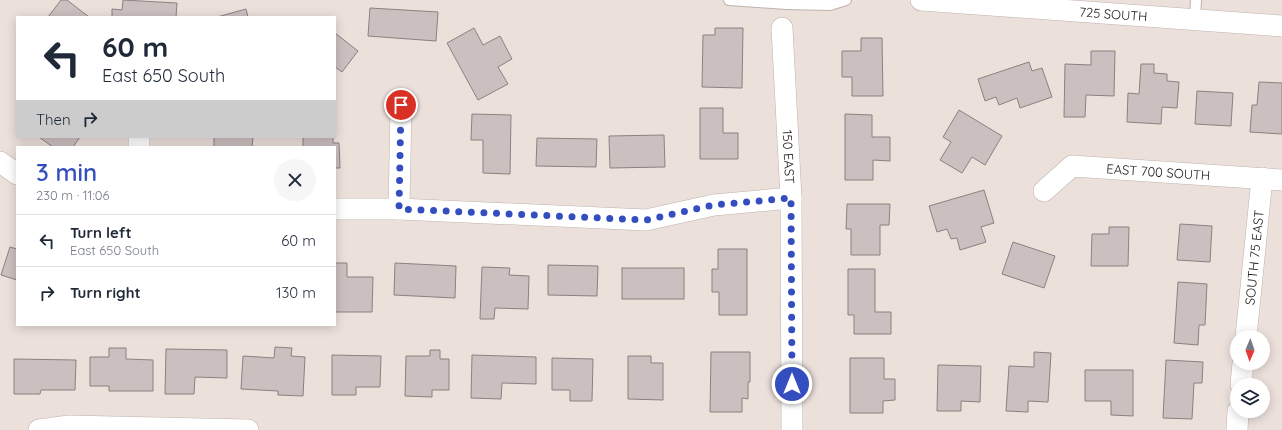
<!DOCTYPE html>
<meta charset="utf-8">
<style>
:root{--surface:#fff;--page:#f6f6f7;--text:#1f2937;--muted:#747a83;--line:#e0e1e3;--accent:#344ebf}
body{margin:0;font-family:Quicksand,sans-serif;background:var(--page);color:var(--text);height:100vh;display:flex;flex-direction:column;font-size:15px;white-space:nowrap}
*{box-sizing:border-box;margin:0}
p{font-size:13px;color:var(--muted)}
.icon{flex:none;width:22px;height:22px;fill:none;stroke:currentColor;stroke-width:2;stroke-linecap:round;stroke-linejoin:round}
.map{position:relative;flex:1;overflow:hidden}
.side{position:absolute;left:16px;top:146px;width:320px;height:180px;display:flex;flex-direction:column;background:var(--surface);border-radius:0px;box-shadow:0 2px 10px #0003}
.side>*{flex:none}
.hud{position:absolute;left:16px;top:16px;width:320px;height:122px;border-radius:0px;box-shadow:0 2px 10px #0003;background:#fff;color:var(--text);overflow:hidden}
.needle{width:26px;rotate:182deg}
.buttons{position:absolute;left:1230px;top:330px;display:grid;gap:8px}
.buttons a{display:grid;place-items:center;width:40px;height:40px;border-radius:50%;background:var(--surface);box-shadow:0 2px 10px #0003;font-size:20px}
.pin{position:absolute;display:grid;place-items:center;width:34px;height:34px;color:#fff;margin:-17px;border:2px solid #fff;border-radius:50%;box-shadow:0 1px 4px #0007}
.me{position:absolute;width:44px;margin:-22px;rotate:0deg;stroke-linejoin:round;filter:drop-shadow(0 0 3px #0008)}
.turn{display:flex;align-items:center;gap:14px;height:84px;padding:0 20px;font-size:18px}
.turn .icon{width:52px;height:52px;stroke-width:2.5}
.turn b{display:block;font-size:28px;line-height:34px}
.then{display:flex;align-items:center;height:38px;padding:0 20px;background:#0003;gap:8px;font-size:15px}
.round{display:grid;place-items:center;flex:none;width:42px;height:42px;border-radius:21px;background:var(--page)}
.headline{display:flex;align-items:center;justify-content:space-between;height:68px;padding:0 20px}
h1{font-size:24px;font-weight:600;line-height:30px;color:var(--accent)}
ul{padding:0;list-style:none}
li{display:flex;align-items:center;gap:12px;height:52px;padding:0 20px;border-top:1px solid var(--line)}
li div{flex:1}
li b{display:block;font-size:15px}
li em{font-style:normal}
.map>svg:first-child{display:block}
</style>
<div class="map">
<svg width="1282" height="430" viewBox="0 0 1282 430">
<rect width="100%" height="100%" fill="#ece0db"/>
<!-- building -->
<g fill="#ccbfbf" stroke="#8c8080">
<polygon points="61,0 67,0 89,17 48,17"/>
<polygon points="123,0 177,3 176,17 112,17 112,9 122,10"/>
<polygon points="370,8 438,12 436,41 368,36"/>
<polygon points="246,9 248,17 217,17"/>
<polygon points="474,28 483,45 500,36 512,59 498,67 508,84 478,100 447,43"/>
<polygon points="715,28 743,28 742,88 702,87 703,35 715,35"/>
<polygon points="335,33 358,51 342,72 335,67"/>
<polygon points="861,38 882,38 883,96 852,96 852,77 842,77 842,51 861,51"/>
<polygon points="1091,51 1115,51 1114,96 1086,95 1085,117 1064,117 1065,64 1091,65"/>
<polygon points="1029,62 1032,71 1042,68 1052,97 1020,108 1017,98 999,105 996,97 985,101 978,79"/>
<polygon points="1141,64 1154,64 1154,73 1167,74 1167,81 1179,82 1177,108 1162,107 1161,124 1127,122 1128,93 1139,94"/>
<polygon points="1259,82 1282,83 1282,134 1250,132 1252,105 1257,105"/>
<polygon points="1197,91 1233,93 1231,126 1195,124"/>
<polygon points="700,108 723,108 723,133 738,133 738,159 700,159"/>
<polygon points="959,110 1002,136 985,165 972,157 962,173 940,160 951,142 943,137"/>
<polygon points="472,114 511,115 510,174 483,173 483,140 471,140"/>
<polygon points="845,114 872,115 872,137 890,137 890,161 873,160 873,180 845,180"/>
<polygon points="664,135 665,167 610,168 609,136"/>
<polygon points="39,137 80,137 73,147 53,147"/>
<polygon points="214,137 253,137 252,147 214,147"/>
<polygon points="303,137 333,137 333,143 339,143 340,168 335,168 335,147 303,147"/>
<polygon points="537,138 597,139 596,167 536,166"/>
<polygon points="984,190 994,223 981,227 986,242 960,250 957,238 951,239 947,229 937,232 929,206"/>
<polygon points="847,204 890,204 889,225 880,225 880,255 851,255 851,229 846,229"/>
<polygon points="1180,224 1212,226 1210,262 1177,260"/>
<polygon points="1109,227 1129,227 1128,266 1091,266 1092,234 1109,234"/>
<polygon points="1013,242 1055,256 1044,288 1002,274"/>
<polygon points="10,247 17,249 17,280 1,275"/>
<polygon points="718,249 747,249 747,315 719,315 719,292 712,292 712,269 718,269"/>
<polygon points="335,263 347,263 347,277 373,277 372,312 335,312"/>
<polygon points="395,263 456,266 455,298 394,295"/>
<polygon points="548,265 598,266 597,296 548,295"/>
<polygon points="482,267 510,268 509,275 529,276 528,309 495,308 494,319 480,319"/>
<rect x="622" y="268" width="62" height="31"/>
<polygon points="848,269 875,269 875,312 891,312 891,334 854,334 854,315 848,315"/>
<polygon points="1178,282 1207,284 1205,325 1199,325 1198,345 1174,343"/>
<polygon points="275,347 292,348 291,356 305,357 303,396 278,395 278,391 241,389 243,356 274,358"/>
<polygon points="109,348 126,348 126,359 153,360 153,391 109,391 109,386 90,386 90,357 109,357"/>
<polygon points="166,349 227,350 227,378 195,377 194,394 165,394"/>
<polygon points="430,350 440,350 440,359 449,359 449,390 432,390 432,397 405,396 406,356 430,356"/>
<polygon points="711,352 750,352 750,382 748,382 748,399 742,398 742,412 710,412"/>
<polygon points="1034,352 1051,353 1048,402 1028,401 1028,412 1006,411 1009,366 1034,367"/>
<polygon points="332,355 381,356 380,387 356,387 356,395 332,395"/>
<polygon points="472,355 536,357 536,384 502,383 501,399 471,398"/>
<polygon points="628,356 651,356 651,363 663,363 663,400 628,399"/>
<polygon points="552,358 593,359 592,401 570,401 570,390 552,390"/>
<polygon points="850,358 884,358 884,379 895,379 895,400 883,401 883,413 850,413"/>
<polygon points="14,359 76,360 75,390 41,390 40,394 14,394"/>
<polygon points="1166,360 1203,362 1202,383 1194,383 1192,419 1163,418"/>
<polygon points="938,365 981,366 980,402 961,401 961,411 937,411"/>
<polygon points="1085,370 1133,370 1133,416 1111,415 1111,401 1085,401"/>
</g>
<g fill="none" stroke-linecap="round" stroke-linejoin="round">
<defs>
<g id="service">
<polyline points="729,0 786,4 830,5 846,0"/>
<polyline points="1195,20 1196,0"/>
</g>
<g id="minor">
<path id="s1" d="M921 0 1282 26"/>
<path id="s2" d="M782 28 791 198 792 430"/>
<polyline points="139,147 139,137"/>
<polyline points="0,162 17,174"/>
<path id="s3" d="M1044 191 1072 166 1282 180"/>
<polyline points="335,209 399,209 646,220 714,205 791,198"/>
<polyline points="399,209 401,105"/>
<path id="s4" d="M1246 337 1262 178"/>
<polyline points="1241,385 1243,363"/>
<polyline points="39,430 69,426 248,430"/>
<polyline points="1237,430 1238,411"/>
</g>
</defs>
<!-- service casing -->
<use href="#service" stroke="#beb2ad" stroke-width="12"/>
<!-- minor casing -->
<use href="#minor" stroke="#beb2ad" stroke-width="22"/>
<!-- service -->
<use href="#service" stroke="#fff" stroke-width="10"/>
<!-- minor -->
<use href="#minor" stroke="#fff" stroke-width="21"/>
</g>
<g fill="none" stroke-linecap="round" stroke-linejoin="round">
<!-- route -->
<polyline stroke="#344ebf" stroke-width="7" stroke-dasharray="0 12.6" points="401,105 399,209 646,220 714,205 791,198 792,384"/>
</g>
<g text-anchor="middle" dominant-baseline="central" stroke-width="3.5" stroke-linejoin="round" paint-order="stroke">
<!-- street labels -->
<g font-size="13" fill="#1a1614" stroke="#ece0db">
<text stroke="none"><textPath href="#s1" startOffset="193">725 SOUTH</textPath></text>
<text stroke="none"><textPath href="#s2" startOffset="129">150 EAST</textPath></text>
<text stroke="none"><textPath href="#s3" startOffset="124">EAST 700 SOUTH</textPath></text>
<text stroke="none"><textPath href="#s4" startOffset="80">SOUTH 75 EAST</textPath></text>
</g>
</g>
</svg>
<div class="buttons">
<a><svg class="needle" viewBox="-14 -14 28 28"><path d="M0-13l5 13h-10z" fill="#e53935"/><path d="M0 13l5-13h-10z" fill="#747a83"/></svg></a>
<a><svg class="icon" aria-label="layers" viewBox="0 0 24 24"><path d="M12 4l9 5-9 5-9-5zM3 14l9 5 9-5"/></svg></a>
</div>
<div class="pin" style="left:401px;top:105px;background:#d93025"><svg class="icon" aria-label="arrive" viewBox="0 0 24 24"><path d="M6 21V4h12l-3 4 3 4H6"/></svg></div>
<svg class="me" style="left:792px;top:384px" viewBox="-20 -20 40 40"><circle r="17" fill="#344ebf" stroke="#fff" stroke-width="3"/><path d="M0-11L8 9 0 5-8 9z" fill="#fff"/></svg>
<div class="hud">
<div class="turn"><svg class="icon" aria-label="left" viewBox="0 0 24 24"><path d="M17 20v-9H6M10 6l-5 5 5 5"/></svg><div><b>60 m</b>East 650 South</div></div>
<div class="then">Then<svg class="icon" aria-label="right" viewBox="0 0 24 24"><path d="M7 20v-9h11M14 6l5 5-5 5"/></svg></div>
</div>
<section class="side">
<div class="headline"><div><h1>3 min</h1><p>230 m · 11:06</p></div><a class="round"><svg class="icon" aria-label="close" viewBox="0 0 24 24"><path d="M6 6l12 12M18 6L6 18"/></svg></a></div>
<ul>
<li><svg class="icon" aria-label="left" viewBox="0 0 24 24"><path d="M17 20v-9H6M10 6l-5 5 5 5"/></svg><div><b>Turn left</b><p>East 650 South</p></div><em>60 m</em></li>
<li><svg class="icon" aria-label="right" viewBox="0 0 24 24"><path d="M7 20v-9h11M14 6l5 5-5 5"/></svg><div><b>Turn right</b></div><em>130 m</em></li>
</ul>
</section>
</div>
